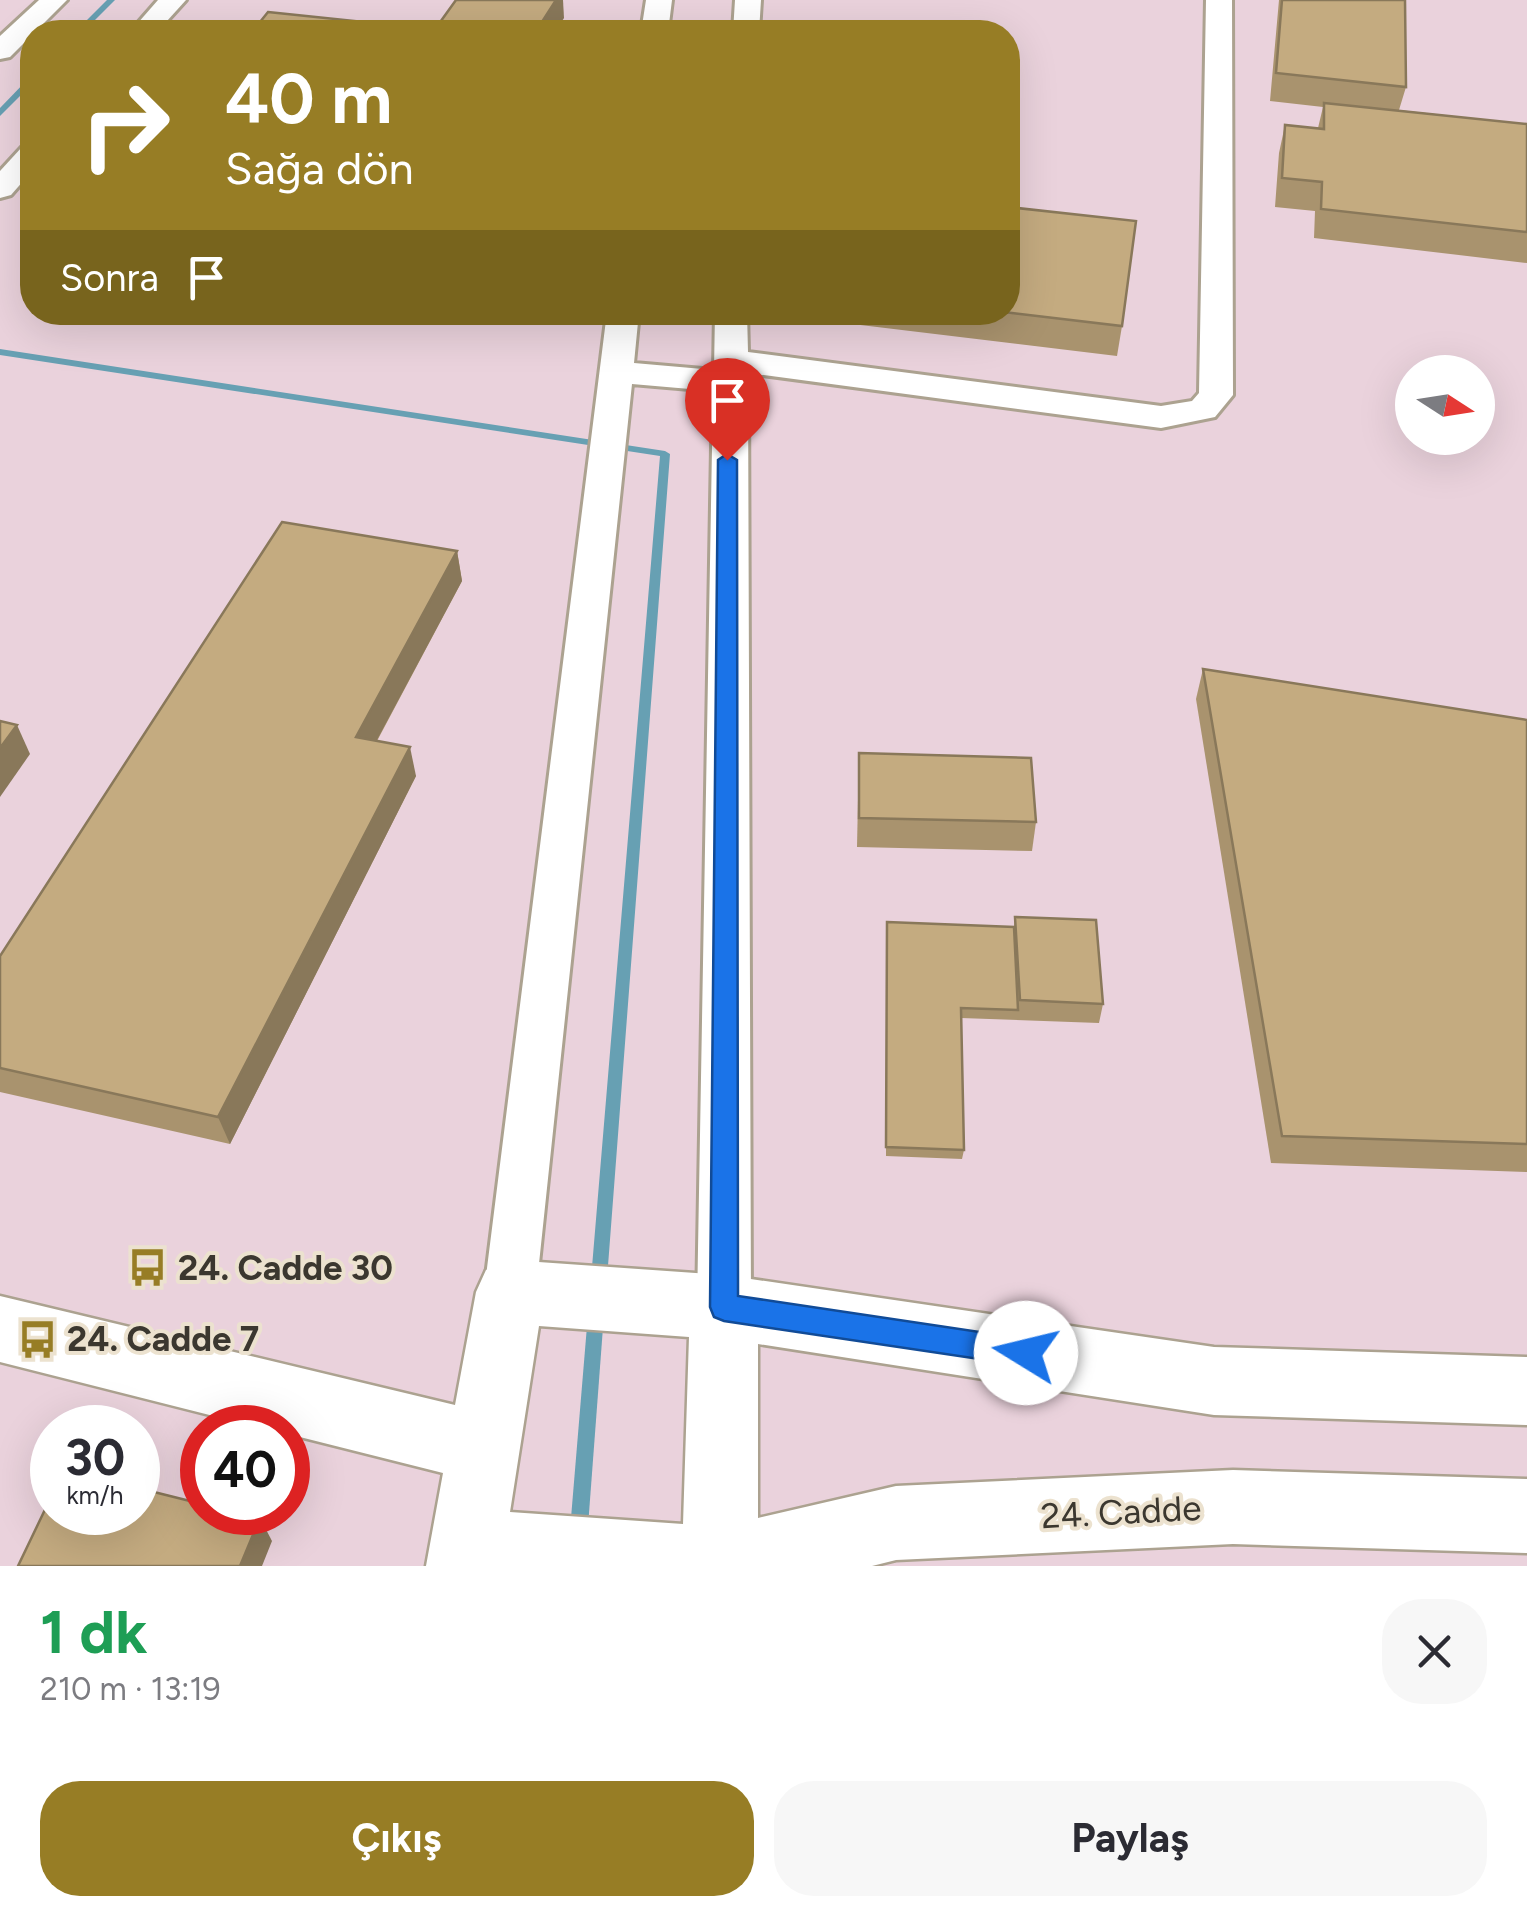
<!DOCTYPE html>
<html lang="tr">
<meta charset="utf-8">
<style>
:root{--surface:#fff;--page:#f7f7f7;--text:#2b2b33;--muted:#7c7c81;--accent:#977d25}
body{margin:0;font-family:Figtree,sans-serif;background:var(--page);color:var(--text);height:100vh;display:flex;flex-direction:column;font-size:38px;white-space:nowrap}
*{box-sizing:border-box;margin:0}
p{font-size:32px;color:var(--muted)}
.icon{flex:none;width:55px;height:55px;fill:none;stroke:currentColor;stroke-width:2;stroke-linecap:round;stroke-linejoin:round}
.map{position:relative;height:1566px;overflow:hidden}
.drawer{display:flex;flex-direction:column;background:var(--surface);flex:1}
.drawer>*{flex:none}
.banner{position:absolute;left:20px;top:20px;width:1000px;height:305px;border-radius:40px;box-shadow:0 10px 40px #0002;background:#977d25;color:#fff;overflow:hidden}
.needle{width:65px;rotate:102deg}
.controls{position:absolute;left:1395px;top:355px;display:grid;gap:20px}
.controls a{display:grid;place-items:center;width:100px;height:100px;border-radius:50%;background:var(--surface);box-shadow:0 10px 40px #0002;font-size:50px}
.speed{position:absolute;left:30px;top:1405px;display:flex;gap:20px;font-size:50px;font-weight:700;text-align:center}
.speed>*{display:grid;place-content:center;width:130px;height:130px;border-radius:50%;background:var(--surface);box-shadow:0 10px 40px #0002;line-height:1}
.speed small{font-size:25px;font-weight:400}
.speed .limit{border:15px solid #d22;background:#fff;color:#111}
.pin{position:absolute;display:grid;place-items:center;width:85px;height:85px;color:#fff;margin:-102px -42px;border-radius:50% 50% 50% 0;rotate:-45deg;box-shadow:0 0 10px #0007}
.pin .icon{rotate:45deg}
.me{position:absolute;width:110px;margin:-55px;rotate:279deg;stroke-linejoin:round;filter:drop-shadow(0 0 8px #0008)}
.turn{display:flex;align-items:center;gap:35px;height:210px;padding:0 40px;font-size:45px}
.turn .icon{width:130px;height:130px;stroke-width:2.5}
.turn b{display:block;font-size:70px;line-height:85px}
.then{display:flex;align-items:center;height:95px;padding:0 40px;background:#0003;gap:20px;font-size:38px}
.round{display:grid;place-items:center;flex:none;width:105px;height:105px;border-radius:40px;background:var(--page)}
.headline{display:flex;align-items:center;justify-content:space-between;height:170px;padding:0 40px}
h1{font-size:60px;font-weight:700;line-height:75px;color:#1e9e55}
.action{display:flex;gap:20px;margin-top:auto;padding:20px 40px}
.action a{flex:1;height:115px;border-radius:40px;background:var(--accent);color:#fff;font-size:40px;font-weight:700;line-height:115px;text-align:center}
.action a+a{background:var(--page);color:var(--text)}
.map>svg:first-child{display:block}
</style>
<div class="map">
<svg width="1527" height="1566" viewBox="0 0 1527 1566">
<rect width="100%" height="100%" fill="#ece2cf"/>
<!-- industrial -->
<path fill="#ead2dc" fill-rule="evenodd" d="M0 0H1527V1566H0ZM32 32H1008V312H32ZM1412 372H1478V438H1412ZM52 1428H138V1512H52ZM202 1428H288V1512H202Z"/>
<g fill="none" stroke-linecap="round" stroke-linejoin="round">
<!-- stream -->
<g fill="#67a0b3" fill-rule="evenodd">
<polygon points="107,0 115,0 83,32 75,32"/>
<polygon points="29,78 32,78 32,84 0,116 0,108"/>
<polygon points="0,349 665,451 670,454 607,1279 604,1284 599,1286 594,1284 591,1279 660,456 0,355"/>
<polygon points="596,1307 602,1309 604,1314 585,1566 567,1566 588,1314 590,1309"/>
</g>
<defs>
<g id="street">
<polygon points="39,0 67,0 10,57 0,59 0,36"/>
<polygon points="158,0 186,0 157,32 130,32"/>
<polygon points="646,0 672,0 668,32 641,32"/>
<polygon points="735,0 761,0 759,32 733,32"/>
<polygon points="1206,0 1232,0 1233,395 1215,417 1161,428 748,373 751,1307 743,1325 724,1332 705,1325 697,1307 713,391 632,384 536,1292 529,1309 510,1316 491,1309 484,1292 607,312 639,312 634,363 714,370 715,312 747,312 748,352 1161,406 1192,401 1199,393"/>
<polygon points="32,144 32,171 11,195 0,198 0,171 22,147"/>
</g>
<path id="secondary" d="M510 1260 724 1275 1214 1347 1527 1357V1425L1214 1415 758 1344V1518L896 1486 1233 1470 1527 1479V1553L1233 1544 896 1560 872 1566H426L443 1473 288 1434V1428H261L0 1362V1296L455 1405 476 1292 486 1270ZM539 1326 689 1337 683 1524 510 1512Z"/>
</defs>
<!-- street casing -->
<use href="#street" stroke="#aca290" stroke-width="6"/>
<!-- secondary casing -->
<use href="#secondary" stroke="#aca290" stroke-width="5"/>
<!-- street -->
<use href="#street" fill="#fff" fill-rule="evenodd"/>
<!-- secondary -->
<use href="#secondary" fill="#fff" fill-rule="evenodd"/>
</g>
<!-- wall -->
<g fill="#a9936e">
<polygon points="1279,0 1405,0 1406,87 1399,110 1527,124 1527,263 1314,238 1315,211 1275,207 1279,153 1285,125 1318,128 1323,107 1270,101"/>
<polygon points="820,312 1008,312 1122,326 1117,356 819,320"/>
<polygon points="457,551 462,581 377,741 416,776 230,1144 0,1092 0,956"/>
<polygon points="1203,669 1527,720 1527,1172 1271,1163 1196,699"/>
<polygon points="859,753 1036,822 1032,851 857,847"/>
<polygon points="1015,917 1103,1004 1099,1023 961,1018 964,1150 962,1159 886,1156 887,922 1014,927"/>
</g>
<!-- shaded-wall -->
<g fill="#89785a">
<polygon points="556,0 563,0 564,18 555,32 540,25"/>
<polygon points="457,551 462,581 363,766 356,737"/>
<polygon points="17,725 30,754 0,797 0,748"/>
<polygon points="410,747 416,776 230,1144 218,1117"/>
<polygon points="260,1518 272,1541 262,1566 240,1566"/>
</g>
<!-- building -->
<g fill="#c4ab80" stroke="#89785a" stroke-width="2.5">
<polygon points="456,0 556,0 540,25 567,28 564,32 433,32"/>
<polygon points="1282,0 1405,0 1406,87 1276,73"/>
<polygon points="268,12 383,24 377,32 252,32"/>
<polygon points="1324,103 1527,124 1527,232 1321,209 1322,182 1282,178 1285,125 1324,129"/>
<polygon points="1008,207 1136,221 1122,326 1004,312 1008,312"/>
<polygon points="282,522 457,551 356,737 410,747 218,1117 0,1068 0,956"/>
<polygon points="1203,669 1527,720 1527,1144 1282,1136"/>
<polygon points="0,721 17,725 0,748"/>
<polygon points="859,753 1031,758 1036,822 859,818"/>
<polygon points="1015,917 1096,920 1103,1004 1020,1000"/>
<polygon points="887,922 1014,927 1018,1010 961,1008 964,1150 886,1147"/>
<polygon points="138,1488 202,1504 202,1512 236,1512 260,1518 240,1566 18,1566 52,1495 52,1512 138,1512"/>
</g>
<!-- route -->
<polygon fill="#1a73e8" stroke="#114b97" stroke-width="2.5" points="727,454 737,460 738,1296 1026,1339 1036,1343 1040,1353 1036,1362 1026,1366 724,1321 714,1317 710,1307 718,460"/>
<!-- icons -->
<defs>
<symbol id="bus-bare" viewBox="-9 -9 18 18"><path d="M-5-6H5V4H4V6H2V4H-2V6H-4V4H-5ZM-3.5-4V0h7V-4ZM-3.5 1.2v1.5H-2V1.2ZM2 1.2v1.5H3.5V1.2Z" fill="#977d25" stroke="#ece2cf" stroke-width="2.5" paint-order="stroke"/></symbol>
</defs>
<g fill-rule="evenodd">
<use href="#bus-bare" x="120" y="1240" width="55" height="55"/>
<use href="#bus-bare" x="10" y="1312" width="55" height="55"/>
</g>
<g text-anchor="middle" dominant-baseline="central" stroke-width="8" stroke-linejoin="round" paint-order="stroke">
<!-- near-poi labels -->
<g font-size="35" font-weight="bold" fill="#3b372f" stroke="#ece2cf" text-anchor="start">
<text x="178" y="1268">24. Cadde 30</text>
<text x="67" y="1339">24. Cadde 7</text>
</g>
<!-- near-street labels -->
<g font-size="35" fill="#3b372f" stroke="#ece2cf">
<text transform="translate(1121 1512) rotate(-3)">24. Cadde</text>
</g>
</g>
</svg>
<div class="controls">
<a><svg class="needle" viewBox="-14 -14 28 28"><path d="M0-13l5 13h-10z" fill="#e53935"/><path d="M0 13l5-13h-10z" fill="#7c7c81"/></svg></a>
</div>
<div class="speed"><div>30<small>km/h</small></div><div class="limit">40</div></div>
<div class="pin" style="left:727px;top:460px;background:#d93025"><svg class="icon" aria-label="arrive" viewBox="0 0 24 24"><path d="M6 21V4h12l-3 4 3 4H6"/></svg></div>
<svg class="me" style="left:1026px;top:1353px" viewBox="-20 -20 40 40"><circle r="19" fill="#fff"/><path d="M0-13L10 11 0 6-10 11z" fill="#1a73e8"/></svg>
<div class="banner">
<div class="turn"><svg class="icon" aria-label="right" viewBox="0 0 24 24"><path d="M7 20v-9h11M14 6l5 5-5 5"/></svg><div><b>40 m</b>Sağa dön</div></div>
<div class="then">Sonra<svg class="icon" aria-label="arrive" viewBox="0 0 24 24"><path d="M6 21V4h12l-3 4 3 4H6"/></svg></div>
</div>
</div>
<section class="drawer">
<div class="headline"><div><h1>1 dk</h1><p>210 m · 13:19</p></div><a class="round"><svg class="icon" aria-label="close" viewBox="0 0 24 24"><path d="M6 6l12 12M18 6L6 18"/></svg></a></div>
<div class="action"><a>Çıkış</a><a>Paylaş</a></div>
</section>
